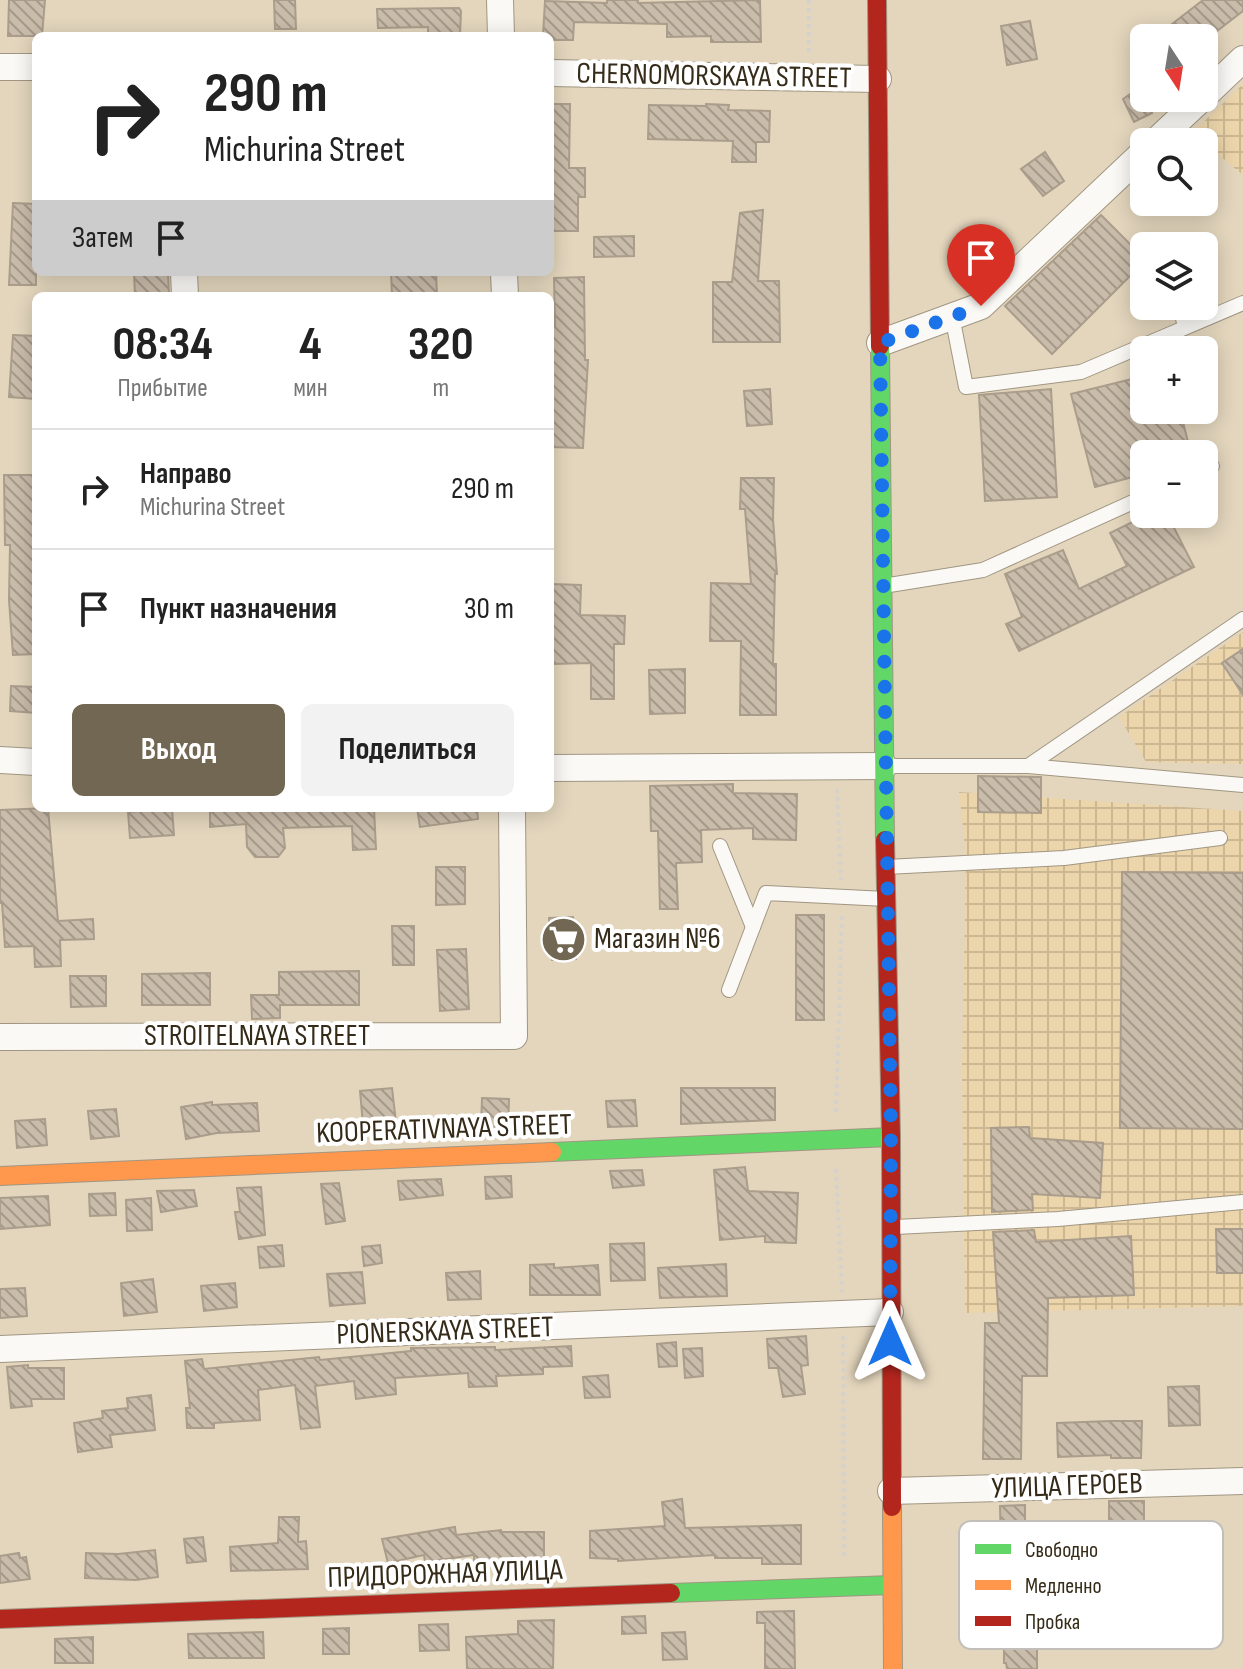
<!DOCTYPE html>
<html lang="ru">
<meta charset="utf-8">
<style>
:root{--surface:#fff;--page:#f2f2f2;--text:#222;--muted:#767676;--line:#e0e0e0;--accent:#726752}
body{margin:0;font-family:"Sofia Sans Condensed",sans-serif;background:var(--page);color:var(--text);height:100vh;display:flex;flex-direction:column;font-size:30px;white-space:nowrap}
*{box-sizing:border-box;margin:0}
p{font-size:26px;color:var(--muted)}
.icon{flex:none;width:44px;height:44px;fill:none;stroke:currentColor;stroke-width:2;stroke-linecap:round;stroke-linejoin:round}
.map{position:relative;flex:1;overflow:hidden}
.panel{position:absolute;left:32px;top:292px;width:522px;height:520px;display:flex;flex-direction:column;background:var(--surface);border-radius:12px;box-shadow:0 4px 20px #0003}
.panel>*{flex:none}
.hud{position:absolute;left:32px;top:32px;width:522px;height:244px;border-radius:12px;box-shadow:0 4px 20px #0003;background:#fff;color:var(--text);overflow:hidden}
.needle{width:52px;rotate:168deg}
.tools{position:absolute;left:1130px;top:24px;display:grid;gap:16px}
.tools a{display:grid;place-items:center;width:88px;height:88px;border-radius:12px;background:var(--surface);box-shadow:0 4px 20px #0003;font-size:40px}
.pin{position:absolute;display:grid;place-items:center;width:68px;height:68px;color:#fff;margin:-82px -34px;border-radius:50% 50% 50% 0;rotate:-45deg;box-shadow:0 0 8px #0007}
.pin .icon{rotate:45deg}
.me{position:absolute;width:88px;margin:-44px;rotate:0deg;stroke-linejoin:round;filter:drop-shadow(0 0 6px #0008)}
.turn{display:flex;align-items:center;gap:28px;height:168px;padding:0 40px;font-size:36px}
.turn .icon{width:104px;height:104px;stroke-width:2.5}
.turn b{display:block;font-size:56px;line-height:68px}
.then{display:flex;align-items:center;height:76px;padding:0 40px;background:#0003;gap:16px;font-size:30px}
.eta{display:flex;justify-content:space-evenly;align-items:center;height:136px;text-align:center}
.eta b{font-size:48px;font-weight:700;line-height:56px}
.primary-button{display:flex;gap:16px;margin-top:auto;padding:16px 40px}
.primary-button a{flex:1;height:92px;border-radius:12px;background:var(--accent);color:#fff;font-size:32px;font-weight:700;line-height:92px;text-align:center}
.primary-button a+a{background:var(--page);color:var(--text)}
ul{padding:0;list-style:none}
li{display:flex;align-items:center;gap:24px;height:120px;padding:0 40px;border-top:2px solid var(--line)}
li div{flex:1}
li b{display:block;font-size:30px}
li em{font-style:normal}
.map>svg:first-child{display:block}
</style>
<div class="map">
<svg width="1243" height="1669" viewBox="0 0 1243 1669">
<defs>
<pattern id="industrial-grid" width="8" height="8" patternUnits="userSpaceOnUse" patternTransform="scale(2)"><rect width="8" height="8" fill="#ecd5ab"/><path d="M0 4h8M4 0v8" fill="none" stroke="#cbb792"/></pattern>
<pattern id="building-back-hatch" width="6" height="6" patternUnits="userSpaceOnUse" patternTransform="scale(2)"><rect width="6" height="6" fill="#cabcaa"/><path d="M-1 5l2 2M0 0l6 6M5-1l2 2" fill="none" stroke="#a59989"/></pattern>
</defs>
<rect width="100%" height="100%" fill="#e4d6bd"/>
<!-- industrial -->
<g fill="url(#industrial-grid)">
<polygon points="1243,84 1243,175 1192,133"/>
<polygon points="1243,632 1243,764 1146,762 1119,717"/>
<polygon points="959,792 1243,811 1243,1306 965,1313 962,1068 966,855"/>
</g>
<!-- building -->
<g fill="url(#building-back-hatch)" stroke="#aa9d8b" stroke-width="2">
<polygon points="9,0 45,0 42,36 8,36"/>
<polygon points="274,0 295,0 296,29 275,29"/>
<polygon points="607,0 638,0 638,3 760,0 761,42 711,42 711,36 667,37 667,24 574,22 573,40 550,40 550,36 543,36 545,1 607,3"/>
<polygon points="1203,0 1243,0 1243,11 1208,38 1154,38"/>
<polygon points="459,8 461,11 460,35 428,36 428,27 378,28 377,9"/>
<polygon points="1030,21 1037,59 1007,65 1001,26"/>
<polygon points="1140,87 1152,113 1134,122 1123,99"/>
<polygon points="550,104 570,104 569,168 585,168 585,197 578,197 578,231 550,231"/>
<polygon points="706,104 729,105 728,110 770,111 769,142 756,142 756,162 732,162 733,141 648,139 649,105 706,106"/>
<polygon points="1045,152 1064,181 1043,196 1021,169"/>
<polygon points="13,203 36,204 36,285 9,285"/>
<polygon points="763,210 758,281 779,281 780,342 713,342 713,282 732,282 740,213"/>
<polygon points="1101,215 1144,258 1144,262 1052,354 1005,306"/>
<polygon points="634,236 634,256 594,257 594,237"/>
<polygon points="134,272 168,272 169,296 135,296"/>
<polygon points="391,272 436,272 437,296 392,296"/>
<polygon points="584,277 585,360 588,360 583,448 550,447 550,325 555,325 554,278"/>
<polygon points="13,335 36,336 36,399 9,397"/>
<polygon points="1144,376 1144,410 1180,410 1191,454 1144,454 1144,474 1095,487 1071,394"/>
<polygon points="770,389 772,424 747,426 744,391"/>
<polygon points="1051,389 1057,497 985,501 979,395"/>
<polygon points="4,475 35,475 36,654 13,655 9,600 10,545 5,545"/>
<polygon points="741,478 774,478 773,519 777,574 775,574 773,664 776,664 776,715 740,715 741,641 710,641 711,583 751,584 745,509 740,509"/>
<polygon points="1149,514 1167,514 1194,567 1019,651 1006,624 1022,617 1005,574 1063,550 1079,589 1127,566 1110,533"/>
<polygon points="552,584 581,585 580,615 625,616 624,644 614,644 614,699 591,699 591,663 552,664"/>
<polygon points="1243,649 1243,695 1222,663"/>
<polygon points="685,669 685,713 650,714 649,670"/>
<polygon points="11,686 36,687 36,713 10,711"/>
<polygon points="978,776 1041,777 1041,813 978,812"/>
<polygon points="733,784 733,793 797,794 796,840 753,839 753,828 701,830 702,862 676,863 678,909 660,909 658,831 651,831 650,786"/>
<polygon points="48,808 58,921 93,919 94,939 60,940 61,966 35,967 34,946 5,947 2,903 0,903 0,810"/>
<polygon points="172,808 174,835 130,838 128,812"/>
<polygon points="210,808 374,808 376,849 353,850 352,826 283,828 285,848 278,857 255,857 247,847 246,824 210,827"/>
<polygon points="417,808 477,808 478,819 420,827"/>
<polygon points="436,867 465,867 465,904 436,905"/>
<polygon points="1122,872 1243,873 1243,1129 1120,1128"/>
<rect x="796" y="915" width="28" height="105"/>
<polygon points="573,917 576,959 552,960 549,918"/>
<polygon points="392,926 414,926 414,965 393,965"/>
<polygon points="466,949 469,1009 440,1011 437,950"/>
<polygon points="359,971 359,1005 280,1005 280,1018 252,1019 251,995 279,995 279,972"/>
<polygon points="210,973 210,1005 142,1005 142,974"/>
<polygon points="70,976 106,976 106,1006 71,1007"/>
<polygon points="392,1088 396,1122 363,1125 360,1091"/>
<polygon points="681,1088 775,1088 775,1120 681,1124"/>
<polygon points="482,1098 509,1099 508,1127 481,1127"/>
<polygon points="635,1100 637,1126 608,1127 606,1101"/>
<polygon points="212,1102 212,1105 257,1103 259,1131 217,1133 186,1139 181,1107"/>
<polygon points="116,1109 119,1136 91,1139 88,1111"/>
<polygon points="45,1119 47,1145 17,1148 15,1121"/>
<polygon points="1029,1127 1030,1138 1103,1143 1100,1198 1032,1194 1033,1210 992,1212 991,1128"/>
<polygon points="745,1167 748,1191 798,1193 796,1243 765,1242 765,1236 720,1240 714,1170"/>
<polygon points="642,1170 644,1185 613,1188 610,1171"/>
<polygon points="511,1176 512,1197 486,1199 485,1177"/>
<polygon points="441,1179 443,1195 400,1200 398,1181"/>
<polygon points="339,1183 345,1221 326,1224 321,1184"/>
<polygon points="261,1187 265,1235 239,1239 235,1212 240,1212 237,1188"/>
<polygon points="194,1190 197,1206 161,1212 157,1191"/>
<polygon points="115,1193 116,1215 90,1216 89,1194"/>
<polygon points="48,1196 50,1225 0,1229 0,1198"/>
<polygon points="151,1198 152,1230 127,1231 126,1200"/>
<polygon points="1216,1229 1243,1229 1243,1273 1217,1273"/>
<polygon points="1034,1230 1036,1242 1131,1236 1134,1295 1048,1298 1047,1376 1022,1376 1021,1459 983,1459 985,1323 999,1323 993,1232"/>
<polygon points="644,1243 645,1280 611,1281 610,1244"/>
<polygon points="282,1245 284,1266 260,1268 258,1247"/>
<polygon points="380,1245 382,1263 364,1266 362,1247"/>
<polygon points="554,1264 554,1268 598,1265 600,1295 530,1295 530,1265"/>
<polygon points="726,1264 727,1296 660,1298 658,1268"/>
<polygon points="480,1271 481,1299 448,1300 446,1273"/>
<polygon points="362,1272 365,1303 330,1306 327,1274"/>
<polygon points="153,1279 157,1312 124,1316 121,1283"/>
<polygon points="235,1283 237,1307 204,1311 201,1286"/>
<polygon points="25,1288 27,1316 0,1318 0,1289"/>
<polygon points="806,1336 808,1365 801,1366 805,1394 783,1397 778,1368 769,1368 767,1339"/>
<polygon points="676,1342 677,1366 659,1367 657,1344"/>
<polygon points="571,1346 572,1366 543,1367 543,1374 496,1376 497,1386 469,1387 468,1373 395,1378 396,1394 356,1399 354,1381 315,1386 320,1427 301,1429 295,1385 258,1390 260,1420 214,1423 214,1428 187,1428 186,1408 190,1408 185,1361 202,1359 204,1369 319,1357 320,1360 411,1351 411,1348 495,1347 495,1350"/>
<polygon points="702,1348 703,1376 685,1378 683,1349"/>
<polygon points="28,1365 28,1368 64,1368 64,1399 31,1399 32,1406 11,1408 7,1367"/>
<polygon points="608,1375 610,1397 585,1398 583,1377"/>
<polygon points="1199,1386 1200,1425 1169,1426 1168,1387"/>
<polygon points="151,1395 155,1430 110,1435 112,1447 78,1452 74,1423 103,1418 102,1411 128,1408 127,1398"/>
<polygon points="1111,1421 1142,1421 1141,1458 1111,1458 1111,1455 1058,1457 1057,1423"/>
<polygon points="682,1499 685,1528 801,1525 801,1564 762,1564 762,1558 715,1558 715,1555 618,1561 618,1559 590,1558 590,1531 665,1526 662,1502"/>
<polygon points="1109,1501 1144,1501 1144,1531 1109,1530"/>
<polygon points="1025,1505 1025,1550 1001,1551 1000,1506"/>
<polygon points="279,1517 299,1517 298,1542 306,1541 308,1569 231,1571 230,1547 278,1543"/>
<polygon points="455,1527 456,1535 501,1530 501,1532 544,1532 544,1558 474,1561 474,1555 425,1562 424,1555 388,1563 382,1539"/>
<polygon points="203,1537 206,1561 187,1563 184,1539"/>
<polygon points="155,1550 158,1577 136,1580 85,1578 86,1553 118,1554"/>
<polygon points="19,1553 20,1558 26,1557 30,1579 0,1583 0,1556"/>
<polygon points="1011,1577 1045,1577 1045,1611 1037,1611 1037,1669 1007,1669 1006,1663 1004,1663 1004,1634 1011,1634"/>
<polygon points="794,1611 795,1669 765,1669 765,1623 757,1623 757,1612"/>
<polygon points="645,1616 646,1633 622,1634 622,1617"/>
<polygon points="554,1620 553,1669 467,1669 466,1637 518,1634 518,1621"/>
<polygon points="448,1624 449,1650 420,1651 419,1625"/>
<polygon points="349,1628 349,1654 323,1654 323,1629"/>
<polygon points="263,1632 264,1658 189,1658 188,1634"/>
<polygon points="685,1632 687,1659 663,1660 662,1633"/>
<polygon points="93,1637 93,1663 55,1663 55,1639"/>
</g>
<g fill="none" stroke-linecap="round" stroke-linejoin="round">
<defs>
<g id="lane">
<polyline points="1166,240 1168,246"/>
<polyline points="1180,306 1185,327"/>
<polyline points="952,316 966,387 1081,372 1243,303"/>
<polyline points="1204,470 1212,466"/>
<polyline points="883,586 983,570 1144,497"/>
<polyline points="884,766 1028,766 1243,785"/>
<polyline points="1028,766 1243,619"/>
<polyline points="720,846 753,927"/>
<polyline points="886,867 1064,858 1220,838"/>
<polyline points="729,990 766,893 886,899"/>
<polyline points="895,1227 1058,1219 1243,1202"/>
</g>
<g id="street">
<polyline points="500,0 501,36"/>
<polyline points="0,67 36,67"/>
<polyline points="550,73 878,79"/>
<polyline points="1204,96 1243,59"/>
<polyline points="1155,142 1202,98"/>
<polyline points="184,272 185,296"/>
<polyline points="504,272 505,296"/>
<polyline points="880,343 981,306 1144,152"/>
<polyline points="0,760 36,762"/>
<polyline points="550,768 884,766"/>
<polyline points="0,1037 514,1036 512,808"/>
<polyline points="0,1349 890,1312"/>
<polyline points="891,1491 1243,1481"/>
</g>
<g id="fast">
<polyline points="880,346 885,840"/>
<polyline points="552,1152 891,1137"/>
<polyline points="671,1593 892,1585"/>
</g>
<g id="slow">
<polyline points="0,1176 552,1152"/>
<polyline points="892,1507 893,1669"/>
</g>
<g id="jam">
<polyline points="877,0 880,346"/>
<polyline points="885,840 891,1137 892,1507"/>
<polyline points="0,1619 671,1593"/>
</g>
</defs>
<!-- lane casing -->
<use href="#lane" stroke="#a09682" stroke-width="16"/>
<!-- street casing -->
<use href="#street" stroke="#a09682" stroke-width="28"/>
<!-- fast casing -->
<use href="#fast" stroke="#a09682" stroke-width="20"/>
<!-- slow casing -->
<use href="#slow" stroke="#a09682" stroke-width="20"/>
<!-- jam casing -->
<use href="#jam" stroke="#a09682" stroke-width="20"/>
<!-- path -->
<g stroke="#d6d2ca" stroke-width="4" stroke-dasharray="4 4" stroke-linecap="butt">
<polyline points="809,0 809,54"/>
<polyline points="837,789 841,880"/>
<polyline points="836,1112 842,913"/>
<polyline points="836,1169 842,1292"/>
<polyline points="843,1336 844,1556"/>
</g>
<!-- lane -->
<use href="#lane" stroke="#fbf9f5" stroke-width="14"/>
<!-- street -->
<use href="#street" stroke="#fbf9f5" stroke-width="26"/>
<!-- fast -->
<use href="#fast" stroke="#63d668" stroke-width="18"/>
<!-- slow -->
<use href="#slow" stroke="#ff974d" stroke-width="18"/>
<!-- jam -->
<use href="#jam" stroke="#b3261e" stroke-width="18"/>
</g>
<g fill="none" stroke-linecap="round" stroke-linejoin="round">
<!-- route -->
<polyline stroke="#1a73e8" stroke-width="14" stroke-dasharray="0 25.2" points="890,1342 891,1137 880,343 981,306"/>
</g>
<!-- icons -->
<defs>
<symbol id="supermarket-disc" viewBox="-11 -11 22 22"><circle r="9.5" fill="#726752" stroke="#fff"/><path d="M-6-5.5h2.5l.6 2H6L4.5 2H-2.5L-4.4-4H-6ZM-1.5 3.2a1.3 1.3 0 1 0 .1 0ZM3 3.2a1.3 1.3 0 1 0 .1 0Z" fill="#fff"/></symbol>
</defs>
<g fill-rule="evenodd">
<use href="#supermarket-disc" x="538" y="914" width="51" height="51"/>
</g>
<g text-anchor="middle" dominant-baseline="central" stroke-width="8" stroke-linejoin="round" paint-order="stroke">
<!-- street labels -->
<g font-size="30" fill="#352b18" stroke="#fff">
<text transform="translate(714 76) rotate(1)">CHERNOMORSKAYA STREET</text>
<text x="257" y="1036">STROITELNAYA STREET</text>
<text transform="translate(444 1129) rotate(-2)">KOOPERATIVNAYA STREET</text>
<text transform="translate(445 1331) rotate(-2)">PIONERSKAYA STREET</text>
<text transform="translate(1067 1486) rotate(-2)">УЛИЦА ГЕРОЕВ</text>
<text transform="translate(445 1574) rotate(-2)">ПРИДОРОЖНАЯ УЛИЦА</text>
</g>
<!-- poi labels -->
<g font-size="30" fill="#352b18" stroke="#fff" text-anchor="start">
<text x="594" y="939">Магазин №6</text>
</g>
</g>
<!-- legend -->
<rect x="959" y="1521" width="264" height="128" rx="12" fill="#fff" stroke="#c2bfba" stroke-width="2"/>
<rect x="975" y="1544" width="36" height="10" fill="#63d668"/>
<rect x="975" y="1580" width="36" height="10" fill="#ff974d"/>
<rect x="975" y="1616" width="36" height="10" fill="#b3261e"/>
<g font-size="22" fill="#352b18">
<text x="1025" y="1557">Свободно</text>
<text x="1025" y="1593">Медленно</text>
<text x="1025" y="1629">Пробка</text>
</g>
</svg>
<div class="tools">
<a><svg class="needle" viewBox="-14 -14 28 28"><path d="M0-13l5 13h-10z" fill="#e53935"/><path d="M0 13l5-13h-10z" fill="#767676"/></svg></a>
<a><svg class="icon" aria-label="search" viewBox="0 0 24 24"><circle cx="10" cy="10" r="6"/><path d="M15 15l6 6"/></svg></a>
<a><svg class="icon" aria-label="layers" viewBox="0 0 24 24"><path d="M12 4l9 5-9 5-9-5zM3 14l9 5 9-5"/></svg></a>
<a>+</a>
<a>−</a>
</div>
<div class="pin" style="left:981px;top:306px;background:#d93025"><svg class="icon" aria-label="arrive" viewBox="0 0 24 24"><path d="M6 21V4h12l-3 4 3 4H6"/></svg></div>
<svg class="me" style="left:890px;top:1342px" viewBox="-20 -20 40 40"><path d="M0-17L14 15 0 8-14 15z" fill="#1a73e8" stroke="#fff" stroke-width="4"/></svg>
<div class="hud">
<div class="turn"><svg class="icon" aria-label="right" viewBox="0 0 24 24"><path d="M7 20v-9h11M14 6l5 5-5 5"/></svg><div><b>290 m</b>Michurina Street</div></div>
<div class="then">Затем<svg class="icon" aria-label="arrive" viewBox="0 0 24 24"><path d="M6 21V4h12l-3 4 3 4H6"/></svg></div>
</div>
<section class="panel">
<div class="eta">
<div><b>08:34</b><p>Прибытие</p></div>
<div><b>4</b><p>мин</p></div>
<div><b>320</b><p>m</p></div>
</div>
<ul>
<li><svg class="icon" aria-label="right" viewBox="0 0 24 24"><path d="M7 20v-9h11M14 6l5 5-5 5"/></svg><div><b>Направо</b><p>Michurina Street</p></div><em>290 m</em></li>
<li><svg class="icon" aria-label="arrive" viewBox="0 0 24 24"><path d="M6 21V4h12l-3 4 3 4H6"/></svg><div><b>Пункт назначения</b></div><em>30 m</em></li>
</ul>
<div class="primary-button"><a>Выход</a><a>Поделиться</a></div>
</section>
</div>
